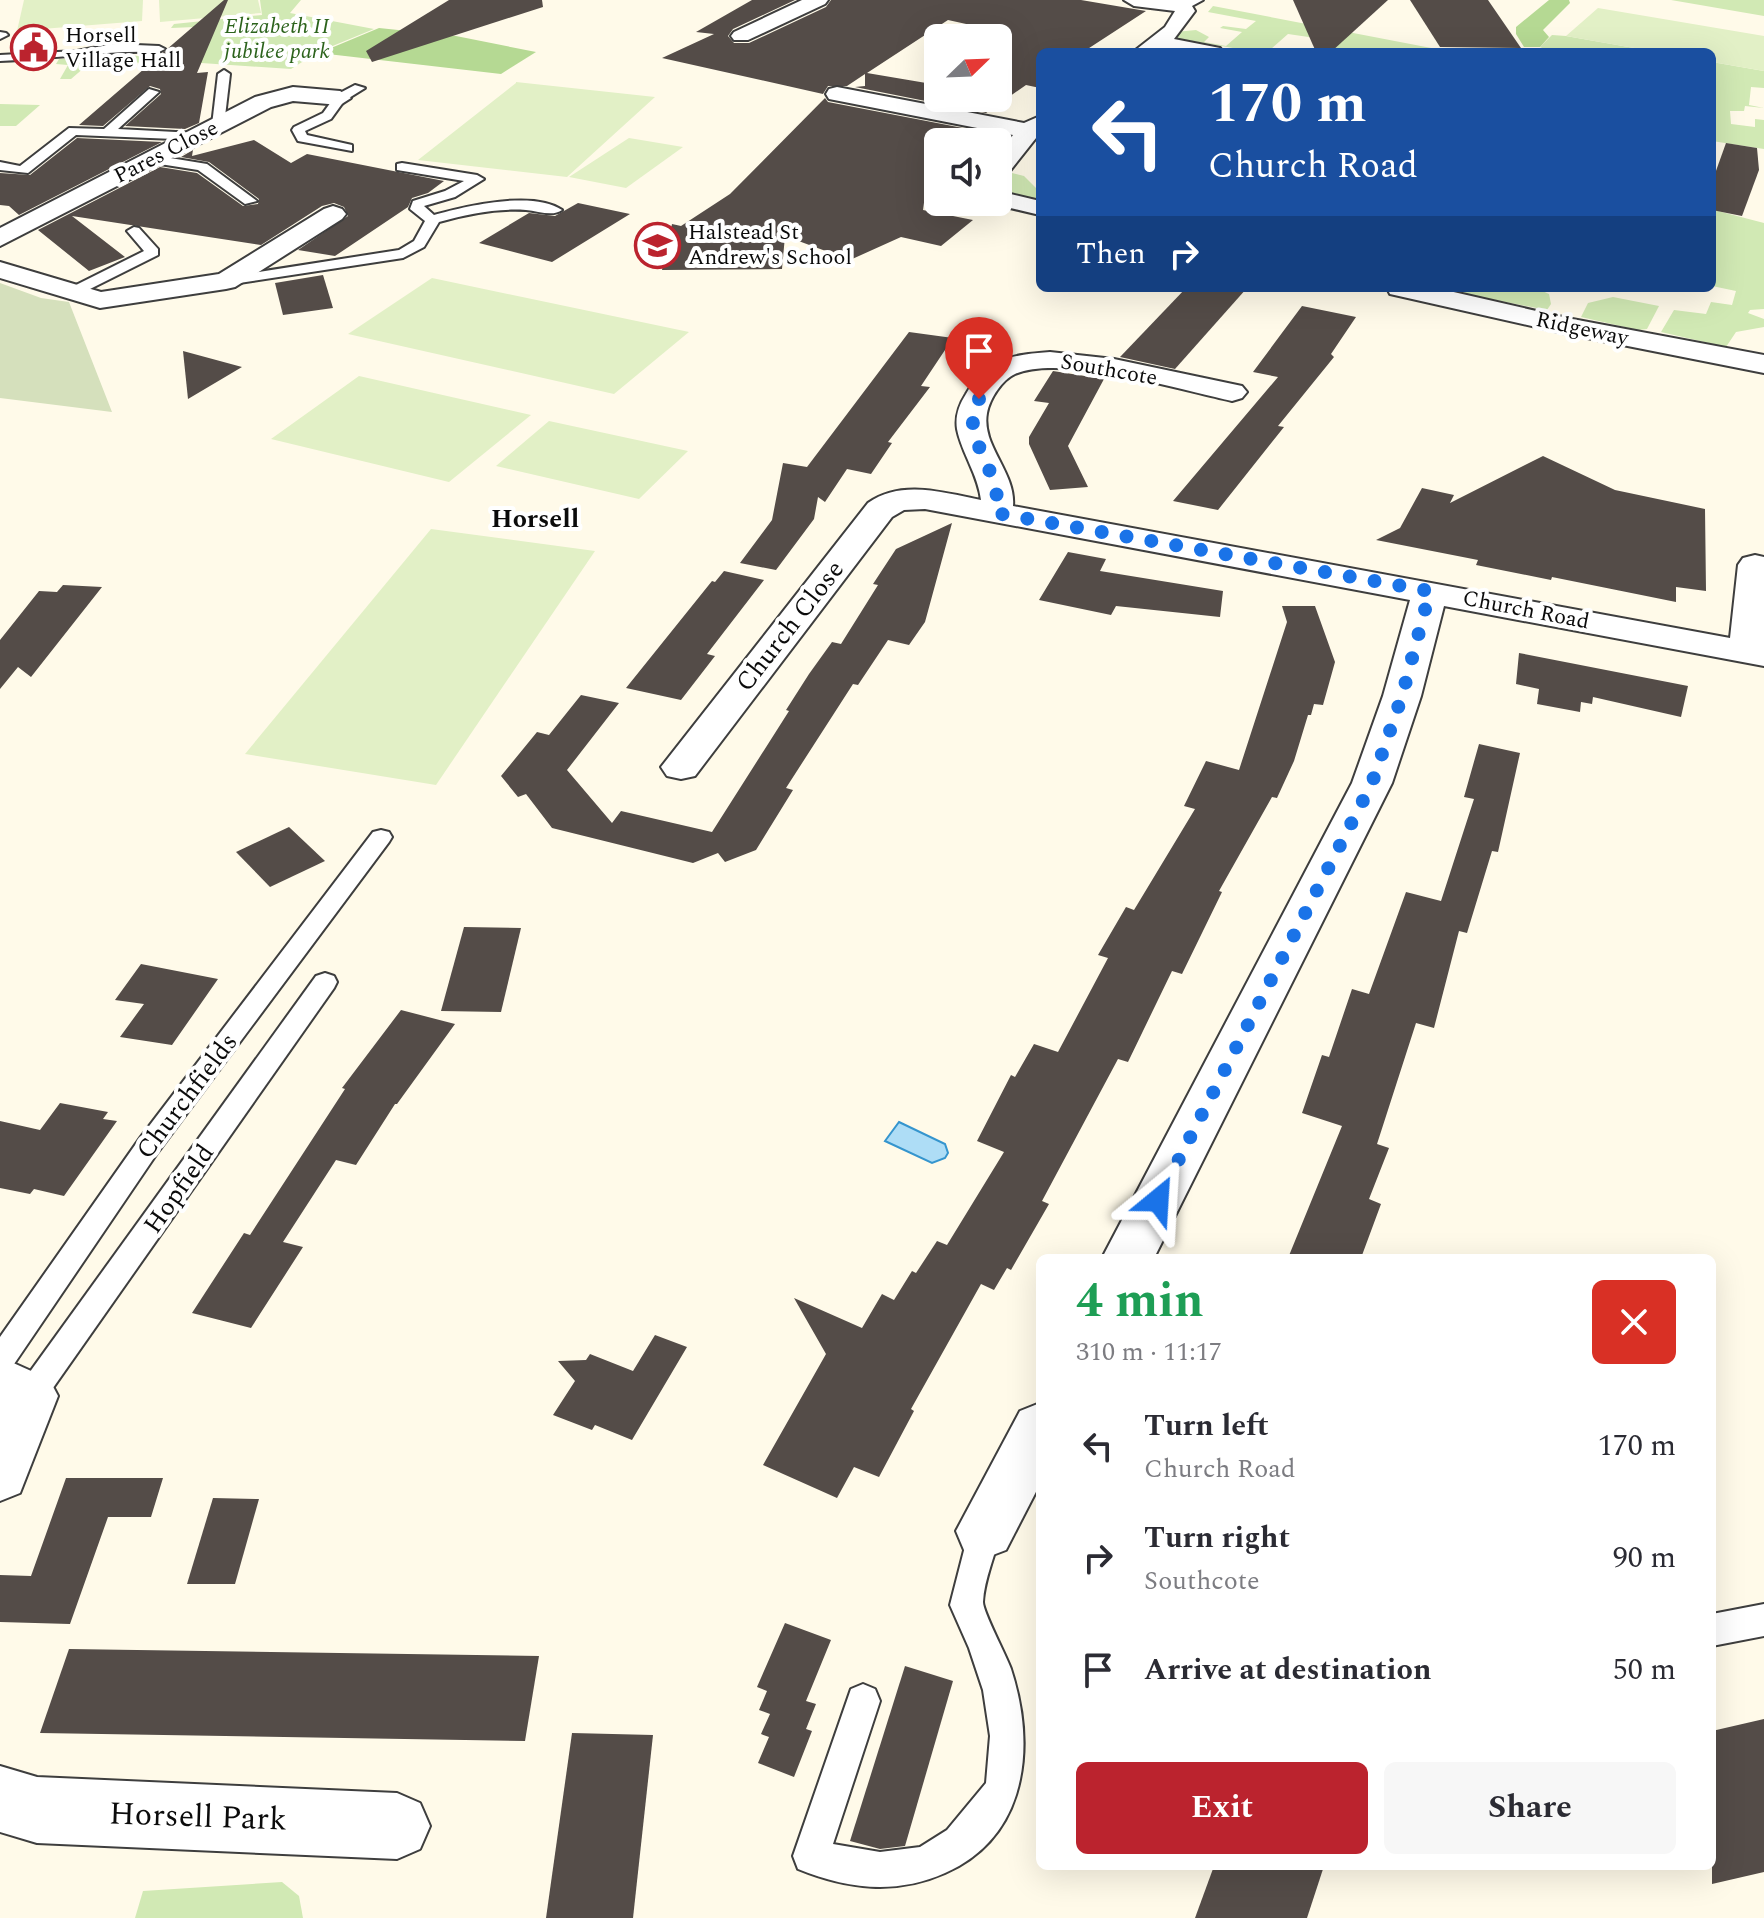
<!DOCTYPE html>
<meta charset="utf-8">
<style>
:root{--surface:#fff;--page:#f7f7f7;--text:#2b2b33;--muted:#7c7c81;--accent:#bb232e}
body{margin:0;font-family:Spectral,serif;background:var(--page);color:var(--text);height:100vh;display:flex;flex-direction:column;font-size:30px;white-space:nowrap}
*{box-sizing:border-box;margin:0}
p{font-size:26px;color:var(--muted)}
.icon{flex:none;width:44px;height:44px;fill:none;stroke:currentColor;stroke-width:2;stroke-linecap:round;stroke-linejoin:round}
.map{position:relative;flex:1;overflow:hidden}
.side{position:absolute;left:1036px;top:1254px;width:680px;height:616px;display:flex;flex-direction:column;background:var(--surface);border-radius:12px;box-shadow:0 8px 32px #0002}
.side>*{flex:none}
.hud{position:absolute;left:1036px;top:48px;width:680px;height:244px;border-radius:12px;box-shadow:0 8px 32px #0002;background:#1a4fa0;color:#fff;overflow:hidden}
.needle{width:52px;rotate:67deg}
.controls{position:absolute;left:924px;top:24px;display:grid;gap:16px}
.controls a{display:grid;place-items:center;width:88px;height:88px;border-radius:12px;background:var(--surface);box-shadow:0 8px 32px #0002;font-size:40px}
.pin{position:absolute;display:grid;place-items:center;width:68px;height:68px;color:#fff;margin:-82px -34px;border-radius:50% 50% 50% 0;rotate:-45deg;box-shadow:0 0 8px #0007}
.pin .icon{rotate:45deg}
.me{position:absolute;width:88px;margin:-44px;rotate:27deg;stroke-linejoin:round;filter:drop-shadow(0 0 6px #0008)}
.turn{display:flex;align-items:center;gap:28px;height:168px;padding:0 40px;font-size:36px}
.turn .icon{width:104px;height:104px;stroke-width:2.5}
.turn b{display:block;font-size:56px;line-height:68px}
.then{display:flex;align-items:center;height:76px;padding:0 40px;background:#0003;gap:16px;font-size:30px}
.round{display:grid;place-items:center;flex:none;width:84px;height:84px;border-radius:12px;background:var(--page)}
.headline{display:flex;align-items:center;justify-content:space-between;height:136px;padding:0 40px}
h1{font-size:48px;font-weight:700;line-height:60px;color:#1e9e55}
.primary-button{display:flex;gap:16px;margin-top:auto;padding:16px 40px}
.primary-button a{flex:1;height:92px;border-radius:12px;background:var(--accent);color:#fff;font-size:32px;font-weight:700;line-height:92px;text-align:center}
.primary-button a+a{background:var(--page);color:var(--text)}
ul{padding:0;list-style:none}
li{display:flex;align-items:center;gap:24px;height:112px;padding:0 40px}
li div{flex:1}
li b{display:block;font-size:30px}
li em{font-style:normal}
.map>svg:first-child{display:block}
</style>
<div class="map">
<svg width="1764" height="1918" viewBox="0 0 1764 1918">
<rect width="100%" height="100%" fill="#fffae9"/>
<!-- green -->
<g fill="#d1e9b4">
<polygon points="260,0 301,0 290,13 374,29 318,52 291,69 172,61 195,27 171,28 174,24 262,15"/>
<polygon points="1671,0 1764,0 1764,16"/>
<polygon points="1213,6 1452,52 1331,52 1329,40 1288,34 1271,49 1256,52 1175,38 1175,32 1196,30 1209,37 1204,42 1226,46 1242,32 1220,28 1223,26 1246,29 1256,21 1208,12"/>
<polygon points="1552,35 1566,36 1657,52 1551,52 1540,47"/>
<polygon points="124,54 157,59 152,63 92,61 71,79 60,79 68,65 56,64 59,59"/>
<polygon points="1712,62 1764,71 1764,88 1751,87 1749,105 1764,108 1745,106 1744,111 1730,111 1731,124 1755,127 1755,119 1764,120 1764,149 1712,141"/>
<polygon points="0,104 40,105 16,126 0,126"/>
<path d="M1012 173 1024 176 1040 192V205C1026 200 1006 198 1005 180Z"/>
<polygon points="1712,198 1714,210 1764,223 1764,309 1750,310 1748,313 1764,319 1764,327 1736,332 1726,347 1661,332 1674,310 1706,314 1711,302 1732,305 1736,291 1712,286"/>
<polygon points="1447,288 1536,288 1549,294 1551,304 1547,310 1450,291"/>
<polygon points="1613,297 1659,306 1647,329 1638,330 1581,317 1588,303"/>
<polygon points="282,1882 299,1896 303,1918 135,1918 143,1891"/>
</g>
<!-- forest -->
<g fill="#b5d993">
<polygon points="1549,0 1569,0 1570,3 1543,30 1549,37 1540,47 1524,47 1516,34 1516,27"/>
<polygon points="379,28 456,36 536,52 501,74 319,53"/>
</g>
<!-- cemetery -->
<polygon fill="#d5e0bc" points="0,283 41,298 69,302 112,412 0,398"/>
<!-- pitch -->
<g fill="#e2f0c6">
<polygon points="24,0 143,0 142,21 17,31"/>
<polygon points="159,0 258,0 261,13 160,22"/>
<polygon points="1598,8 1764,36 1764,71 1712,62 1712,52 1657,52 1566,36"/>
<polygon points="516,83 516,82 655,97 567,177 418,160"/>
<polygon points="629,138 683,147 626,188 569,177"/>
<polygon points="432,278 689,332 614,394 348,334"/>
<polygon points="359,376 531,415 449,482 271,439"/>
<polygon points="549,421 688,451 639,499 496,466"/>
<polygon points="431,529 595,551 436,785 245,754"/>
</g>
<!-- water -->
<polygon fill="#aeddf6" stroke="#3595ce" stroke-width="2" points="899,1122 945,1144 948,1153 945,1158 932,1163 885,1141"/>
<!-- building -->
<g fill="#544c48" fill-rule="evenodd">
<polygon points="224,0 228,0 197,73 208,72 199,123 185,129 125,126 161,94 160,89 150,86 103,126 79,125"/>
<polygon points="449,0 542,0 543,7 372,62 366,51"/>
<path d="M752 0H795L733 29 728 36 734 43H749L826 7 831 0H1081L1146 11 1083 52H1040V88L1026 85 986 113 855 87 865 86V74L847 86H828L823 94 662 58 714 34 696 32ZM948 20 998 31V98H938V85L867 73Z"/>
<polygon points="1293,0 1388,0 1331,52 1316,52"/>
<polygon points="1410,0 1488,0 1521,48 1440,47"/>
<polygon points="825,98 828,102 968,129 955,142 938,142 938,157 929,166 923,210 973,220 941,246 901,237 850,260 785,236 782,269 662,270 672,224 681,226 730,194"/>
<polygon points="77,138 162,142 19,215 9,206 0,205 0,173 30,175"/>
<polygon points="254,140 291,163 307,154 444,181 428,193 412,198 408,207 335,256 298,250 348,216 344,207 334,203 322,206 261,245 72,216 125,257 89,271 38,230 160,167 197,173 243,206 258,204 259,199 209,162 181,157 193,150 192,156"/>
<polygon points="1726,143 1757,148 1759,170 1742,216 1712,210 1712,182"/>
<polygon points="578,203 630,214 552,262 479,243 529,213 555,216"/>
<polygon points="323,275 333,308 283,315 275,283"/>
<polygon points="1186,288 1247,288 1175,369 1120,357"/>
<polygon points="1302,306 1356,317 1331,354 1334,357 1278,426 1284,427 1218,510 1173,501 1278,377 1253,372"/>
<polygon points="909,332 953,338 921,386 930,387 888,442 892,443 871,474 847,469 825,502 818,497 814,519 776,570 740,563 772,520 783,463 807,467"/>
<polygon points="183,351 242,367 188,399"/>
<polygon points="1053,371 1104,379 1068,446 1088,487 1050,490 1029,444 1029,437 1049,403 1034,401"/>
<polygon points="1543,456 1615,490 1705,509 1706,591 1676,587 1676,602 1552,577 1551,580 1476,565 1478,560 1376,540 1400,528 1422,488 1454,495 1450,503"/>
<polygon points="952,523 925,622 909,645 888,640 858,685 853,684 786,788 793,790 756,850 725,862 718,853 693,863 552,828 526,794 518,797 501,776 537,732 549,735 581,695 619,703 567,770 612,823 621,811 712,832 789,711 786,710 809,674 832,642 841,644 878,585 873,584 896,549"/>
<polygon points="1068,552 1106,559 1100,571 1223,591 1220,617 1116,606 1111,615 1039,600"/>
<polygon points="724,571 764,580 707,654 715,656 681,700 626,688 712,581 715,582"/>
<polygon points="63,585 102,587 31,677 18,667 0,689 0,640 39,591 57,592"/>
<polygon points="1282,606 1315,606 1335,662 1323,705 1314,704 1311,715 1308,715 1294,761 1277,798 1272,797 1219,891 1222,892 1182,974 1172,971 1128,1062 1118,1059 1042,1201 1049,1204 1011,1270 1007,1268 994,1290 981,1284 911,1409 914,1411 879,1477 854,1467 837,1498 763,1465 826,1354 794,1298 862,1328 882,1294 894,1300 912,1271 916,1273 937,1241 947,1245 1004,1152 977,1141 1011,1075 1015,1077 1034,1044 1058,1052 1108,958 1098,955 1126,907 1134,910 1195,809 1184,806 1206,761 1239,770 1287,622"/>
<polygon points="1519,653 1688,686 1681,717 1593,697 1592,704 1581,702 1580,712 1537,704 1539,689 1516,684"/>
<polygon points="1479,744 1520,753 1498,852 1492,851 1467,933 1459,931 1434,1028 1416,1023 1377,1144 1389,1148 1369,1199 1381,1204 1361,1258 1288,1258 1342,1126 1302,1113 1322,1055 1329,1057 1352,989 1369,994 1406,892 1441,901 1474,799 1464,797"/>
<polygon points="289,827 325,861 270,887 236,852"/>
<polygon points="464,927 521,928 501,1012 441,1011"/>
<polygon points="141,964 218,979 172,1045 120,1037 144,1004 115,1000"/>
<polygon points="401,1010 455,1024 397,1104 395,1104 356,1165 336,1160 283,1242 303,1247 251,1328 192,1313 244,1233 250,1235 345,1089 342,1088"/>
<polygon points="60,1103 108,1112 103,1119 117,1121 64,1196 34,1189 30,1194 0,1188 0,1121 40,1130"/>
<polygon points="655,1335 687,1347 632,1440 595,1425 592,1430 553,1415 575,1381 558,1361 586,1360 590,1354 633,1371"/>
<polygon points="66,1478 163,1478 151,1517 108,1517 70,1624 0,1622 0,1575 31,1576"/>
<polygon points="213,1498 259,1499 235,1584 187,1584"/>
<polygon points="785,1623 831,1640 806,1701 816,1704 806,1729 812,1731 794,1777 758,1763 769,1737 761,1734 770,1714 759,1710 767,1691 757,1687"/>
<polygon points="69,1649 539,1656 525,1741 40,1733"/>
<polygon points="905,1666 953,1681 905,1846 880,1849 850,1841"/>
<polygon points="1764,1719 1764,1872 1712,1884 1712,1731"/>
<polygon points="572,1733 653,1735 633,1918 546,1918"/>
<polygon points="1214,1866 1324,1866 1307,1918 1195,1918"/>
</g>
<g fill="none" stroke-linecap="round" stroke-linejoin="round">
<defs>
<g id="service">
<polygon points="0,32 6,33 8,35 0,39"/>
<path d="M113 44 159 46 165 49 159 52C106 50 53 59 0 61V55L77 51Z"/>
<polygon points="224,70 230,74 224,125 218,129 212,125 218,74"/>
<polygon points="355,85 365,88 344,101 331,119 305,131 307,135 352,145 352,151 298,141 292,130 294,127 323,113 336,95"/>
<polygon points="149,89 159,92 118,129 195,133 199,134 199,140 76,135 28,173 0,170 0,162 20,166 69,128 104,129"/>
<polygon points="152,155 207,164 257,201 245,204 198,170 147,162 147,156"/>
<path d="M402 163 477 175 484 179 455 197 424 206 434 215C466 206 534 190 562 210 553 217 538 211 526 210 496 208 467 214 439 222L424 247 403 258 226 285 219 281 226 277 399 250 414 241 425 221 410 209 413 201 445 191 464 181 397 170V164Z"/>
<polygon points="134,227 139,228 158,249 158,255 76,296 66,296 66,290 144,251 127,231"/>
<polygon points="381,830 389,832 392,837 389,842 158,1152 10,1370 0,1374 0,1337 140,1138 373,832"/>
<polygon points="325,973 334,976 337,982 334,988 41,1405 30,1409 19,1405 15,1396 19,1387 316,976"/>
<path d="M985 1516 996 1521 1001 1531C996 1553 984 1579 983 1602 983 1612 1006 1655 1011 1669 1036 1746 1028 1836 945 1873 896 1895 847 1889 798 1869L793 1856 851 1689 863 1684 875 1689 880 1701 833 1844 880 1852 920 1847 947 1830 986 1783 990 1736 983 1690 969 1648 950 1605 969 1531 974 1521Z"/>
<polygon points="1764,1604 1764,1636 1712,1646 1712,1614"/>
</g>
<g id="minor">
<polygon points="802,0 828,0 825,4 748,40 734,40 731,36 734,32"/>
<polygon points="1124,0 1203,0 1192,6 1195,11 1174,39 1220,48 1223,52 1161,49 1156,52 1133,52 1165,27 1175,11 1134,6"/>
<polygon points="293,87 340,91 351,98 340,105 293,101 271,107 0,246 0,228 255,97"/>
<polygon points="837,87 1024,123 1040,116 1040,133 1006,176 998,178 998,155 1013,135 829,99 826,94 829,89"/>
<polygon points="998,191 1040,201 1040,215 989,203 998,202"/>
<polygon points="333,206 342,209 346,214 342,219 235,287 226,289 100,308 0,278 0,262 101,292 219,274 324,209"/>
<polygon points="1387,288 1436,288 1567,318 1764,355 1764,373 1567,334 1390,294"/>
<path d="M1050 352 1114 359 1242 386 1247 392 1242 398 1232 401C1181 390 1062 354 1015 374 1002 380 990 398 987 413 981 446 1016 472 1013 506L1730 638 1738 565 1743 558 1755 555 1764 557V666L1444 606 1421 696 1392 783 1154 1258H1102L1352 783 1383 696 1410 600 925 509 904 510 892 517 695 776 681 779 667 776 661 767 868 503C902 479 944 493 981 500 978 474 962 454 957 429 955 416 959 405 966 394 987 358 1011 355 1050 352Z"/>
<polygon points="0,1357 49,1379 58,1396 20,1493 0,1501"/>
<polygon points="1040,1403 1040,1484 1006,1550 985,1558 964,1550 956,1531 1020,1411"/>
<polygon points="0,1766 37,1777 397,1793 420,1803 430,1826 420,1849 397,1859 37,1843 0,1832"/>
</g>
</defs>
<!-- service casing -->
<use href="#service" stroke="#3e3e3e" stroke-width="4"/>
<!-- minor casing -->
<use href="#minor" stroke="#3e3e3e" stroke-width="4"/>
<!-- service -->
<use href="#service" fill="#fff" fill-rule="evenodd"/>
<!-- minor -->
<use href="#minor" fill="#fff" fill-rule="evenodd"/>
</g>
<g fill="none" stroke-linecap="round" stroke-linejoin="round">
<!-- route -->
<path stroke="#1a73e8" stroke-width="14" stroke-dasharray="0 25.2" d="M979 399C956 436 1005 471 996 513L1430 591 1402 696 1372 783 1158 1200"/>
</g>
<!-- icons -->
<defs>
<symbol id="civic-ring" viewBox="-11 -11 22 22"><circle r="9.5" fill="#fff" stroke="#bb232e" stroke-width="1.5"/><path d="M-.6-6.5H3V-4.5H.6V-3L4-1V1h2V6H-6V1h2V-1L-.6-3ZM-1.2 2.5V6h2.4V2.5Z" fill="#bb232e"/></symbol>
<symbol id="school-ring" viewBox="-11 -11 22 22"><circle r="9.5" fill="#fff" stroke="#bb232e" stroke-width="1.5"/><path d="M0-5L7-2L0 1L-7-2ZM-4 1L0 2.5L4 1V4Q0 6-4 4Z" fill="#bb232e"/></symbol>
</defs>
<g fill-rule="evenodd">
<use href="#civic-ring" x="8" y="22" width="51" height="51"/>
<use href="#school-ring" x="632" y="220" width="51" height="51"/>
</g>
<g text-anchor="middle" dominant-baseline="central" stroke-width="8" stroke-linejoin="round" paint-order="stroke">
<!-- far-park labels -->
<g font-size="22" font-style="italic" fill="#2c631c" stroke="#fff">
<text x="277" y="26">Elizabeth II<tspan x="277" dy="25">jubilee park</tspan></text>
</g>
<!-- far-poi labels -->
<g font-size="22" fill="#0b0b0b" stroke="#fff" text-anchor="start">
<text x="65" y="35">Horsell<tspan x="65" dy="25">Village Hall</tspan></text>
<text x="688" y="232">Halstead St<tspan x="688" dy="25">Andrew's School</tspan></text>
</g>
<!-- far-street labels -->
<g font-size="22" fill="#0b0b0b" stroke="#fff">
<text transform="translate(166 152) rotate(-27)">Pares Close</text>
<text transform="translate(1582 329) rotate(12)">Ridgeway</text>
<text transform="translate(1109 370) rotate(10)">Southcote</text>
<text transform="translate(1526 610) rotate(11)">Church Road</text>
</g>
<!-- far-quarter labels -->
<g font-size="26" font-weight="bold" fill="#0b0b0b" stroke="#fff">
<text x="535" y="519">Horsell</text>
</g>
<!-- street labels -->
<g font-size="26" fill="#0b0b0b" stroke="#fff">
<text transform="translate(790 626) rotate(-52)">Church Close</text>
<text transform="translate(187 1096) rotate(-53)">Churchfields</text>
<text transform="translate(179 1189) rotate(-55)">Hopfield</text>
</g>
<!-- near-street labels -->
<g font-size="32" fill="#0b0b0b" stroke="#fff">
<text transform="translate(198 1817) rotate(2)">Horsell Park</text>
</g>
</g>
</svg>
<div class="controls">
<a><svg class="needle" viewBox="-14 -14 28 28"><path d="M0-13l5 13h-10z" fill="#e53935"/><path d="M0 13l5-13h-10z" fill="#7c7c81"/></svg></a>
<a><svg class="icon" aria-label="sound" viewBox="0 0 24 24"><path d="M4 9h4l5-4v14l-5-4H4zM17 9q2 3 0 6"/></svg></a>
</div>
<div class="pin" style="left:979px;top:399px;background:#d93025"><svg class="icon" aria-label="arrive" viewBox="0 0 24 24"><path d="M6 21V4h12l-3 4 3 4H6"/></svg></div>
<svg class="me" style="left:1158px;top:1200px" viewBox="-20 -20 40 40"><path d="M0-17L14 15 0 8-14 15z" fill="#1a73e8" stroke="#fff" stroke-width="4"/></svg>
<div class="hud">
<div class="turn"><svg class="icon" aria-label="left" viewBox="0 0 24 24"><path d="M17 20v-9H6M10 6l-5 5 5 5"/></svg><div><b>170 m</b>Church Road</div></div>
<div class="then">Then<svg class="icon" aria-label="right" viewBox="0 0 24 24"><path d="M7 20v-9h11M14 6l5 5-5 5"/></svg></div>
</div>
<section class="side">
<div class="headline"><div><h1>4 min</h1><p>310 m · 11:17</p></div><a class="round" style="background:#d93025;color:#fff"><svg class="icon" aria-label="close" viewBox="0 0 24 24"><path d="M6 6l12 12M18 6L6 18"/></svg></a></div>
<ul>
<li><svg class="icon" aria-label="left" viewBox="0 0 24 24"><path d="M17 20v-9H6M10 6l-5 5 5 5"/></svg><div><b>Turn left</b><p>Church Road</p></div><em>170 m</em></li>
<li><svg class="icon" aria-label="right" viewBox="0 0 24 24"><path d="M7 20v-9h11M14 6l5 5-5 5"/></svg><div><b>Turn right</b><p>Southcote</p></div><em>90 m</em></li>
<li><svg class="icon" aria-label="arrive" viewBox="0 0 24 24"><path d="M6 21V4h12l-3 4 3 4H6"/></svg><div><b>Arrive at destination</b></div><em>50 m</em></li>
</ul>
<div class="primary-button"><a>Exit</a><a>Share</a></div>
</section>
</div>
